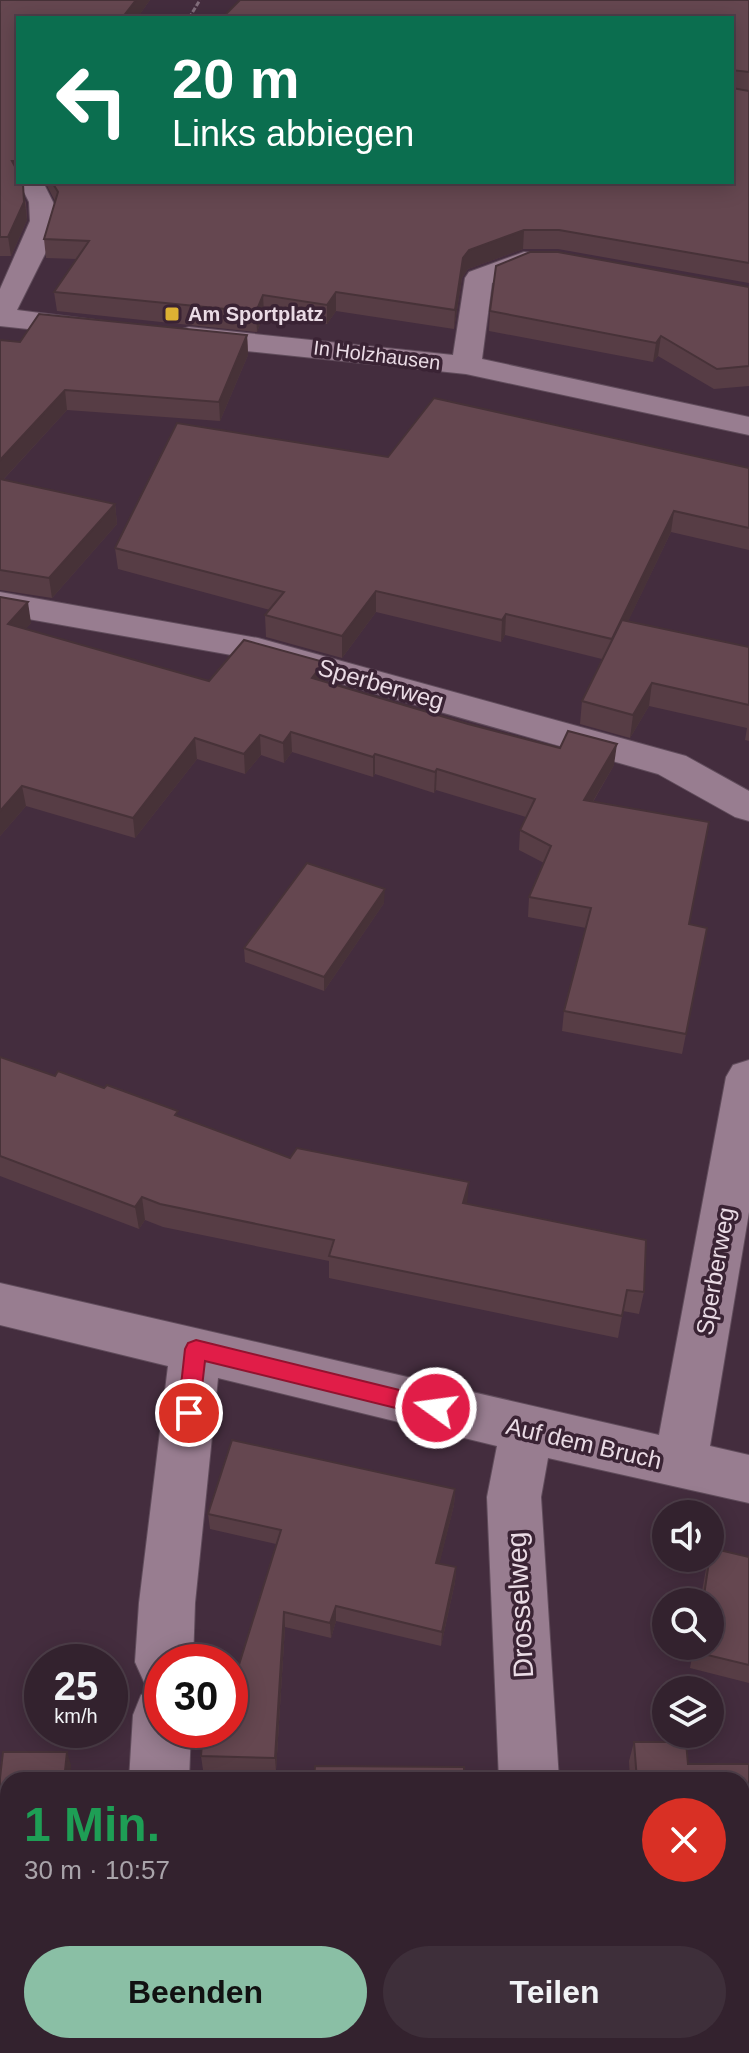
<!DOCTYPE html>
<html lang="de">
<meta charset="utf-8">
<style>
:root{--surface:#33222e;--page:#3e2f3a;--text:#f1f3f6;--muted:#a9a4aa;--line:#4e3f4a;--accent:#8abfa5}
body{margin:0;font-family:Arial,sans-serif;background:var(--page);color:var(--text);height:100vh;display:flex;flex-direction:column;font-size:30px;white-space:nowrap}
*{box-sizing:border-box;margin:0}
p{font-size:26px;color:var(--muted)}
.icon{flex:none;width:44px;height:44px;fill:none;stroke:currentColor;stroke-width:2;stroke-linecap:round;stroke-linejoin:round}
.map{position:relative;flex:1;overflow:hidden}
.details{position:absolute;left:0px;top:1772px;width:750px;height:282px;display:flex;flex-direction:column;background:var(--surface);border-radius:24px 24px 0 0;box-shadow:0 4px 20px #0003,0 0 0 2px var(--line)}
.details>*{flex:none}
.hud{position:absolute;left:16px;top:16px;width:718px;height:168px;border-radius:0px;box-shadow:0 4px 20px #0003,0 0 0 2px var(--line);background:#0b6e4f;color:#fff;overflow:hidden}
.buttons{position:absolute;left:652px;top:1500px;display:grid;gap:16px}
.buttons a{display:grid;place-items:center;width:72px;height:72px;border-radius:50%;background:var(--surface);box-shadow:0 4px 20px #0003,0 0 0 2px var(--line);font-size:40px}
.speed{position:absolute;left:24px;top:1644px;display:flex;gap:16px;font-size:40px;font-weight:700;text-align:center}
.speed>*{display:grid;place-content:center;width:104px;height:104px;border-radius:50%;background:var(--surface);box-shadow:0 4px 20px #0003,0 0 0 2px var(--line);line-height:1}
.speed small{font-size:20px;font-weight:400}
.speed .limit{border:12px solid #d22;background:#fff;color:#111}
.pin{position:absolute;display:grid;place-items:center;width:68px;height:68px;color:#fff;margin:-34px;border:4px solid #fff;border-radius:50%;box-shadow:0 2px 8px #0007}
.me{position:absolute;width:88px;margin:-44px;rotate:284deg;stroke-linejoin:round;filter:drop-shadow(0 0 6px #0008)}
.turn{display:flex;align-items:center;gap:28px;height:168px;padding:0 24px;font-size:36px}
.turn .icon{width:104px;height:104px;stroke-width:2.5}
.turn b{display:block;font-size:56px;line-height:68px}
.round{display:grid;place-items:center;flex:none;width:84px;height:84px;border-radius:42px;background:var(--page)}
.headline{display:flex;align-items:center;justify-content:space-between;height:136px;padding:0 24px}
h1{font-size:48px;font-weight:600;line-height:60px;color:#1e9e55}
.button{display:flex;gap:16px;margin-top:auto;padding:16px 24px}
.button a{flex:1;height:92px;border-radius:48px;background:var(--accent);color:#111;font-size:32px;font-weight:600;line-height:92px;text-align:center}
.button a+a{background:var(--page);color:var(--text)}
.map>svg:first-child{display:block}
</style>
<div class="map">
<svg width="749" height="2053" viewBox="0 0 749 2053">
<rect width="100%" height="100%" fill="#442d3e"/>
<g fill="none" stroke-linecap="round" stroke-linejoin="round">
<defs>
<g id="minor">
<polygon points="18,180 43,182 57,210 48,248 17,310 103,321 108,327 103,333 93,336 0,326 0,289 30,221 29,202"/>
<polygon points="524,252 564,254 568,260 564,266 528,268 492,283 482,359 749,417 749,435 466,374 189,345 179,342 174,336 179,330 189,327 453,355 465,278 469,272"/>
<polygon points="0,592 258,638 686,756 749,791 749,821 735,817 658,774 254,659 0,614"/>
<polygon points="749,1060 749,1212 710,1446 749,1455 749,1503 548,1458 541,1497 559,1780 499,1780 487,1497 497,1446 218,1378 195,1603 193,1662 162,1662 162,1730 191,1730 189,1780 129,1780 133,1715 141,1695 158,1688 144,1682 135,1662 139,1603 168,1366 0,1325 0,1283 659,1435 726,1077 733,1065"/>
<polygon points="510,2046 576,2046 577,2053 511,2053"/>
</g>
</defs>
<!-- minor casing -->
<use href="#minor" stroke="#604c5b" stroke-width="2"/>
<!-- path -->
<polyline stroke="#816d7b" stroke-width="3" stroke-dasharray="5 2" stroke-linecap="butt" points="189,18 200,0"/>
<!-- minor -->
<use href="#minor" fill="#987d90" fill-rule="evenodd"/>
</g>
<!-- wall -->
<g fill="#573d45">
<polygon points="0,0 150,0 137,18 18,18 18,182 26,203 27,220 11,256 0,256"/>
<polygon points="749,0 749,283 558,249 523,249 468,269 462,278 454,329 336,311 327,324 264,314 257,332 57,311 54,292 77,259 46,258 44,239 55,201 45,182 732,182 732,18"/>
<polygon points="749,287 749,386 714,389 658,356 653,362 489,331 490,311"/>
<polygon points="247,335 248,355 220,421 67,410 3,480 115,504 117,524 52,598 0,590 0,340 20,342"/>
<polygon points="388,457 749,468 749,550 671,532 628,621 749,647 749,741 745,740 747,728 649,706 630,738 580,724 582,701 602,659 505,635 501,642 376,612 342,658 266,637 265,615 270,610 118,569 115,548"/>
<polygon points="0,597 31,623 25,629 209,681 324,662 325,682 614,765 593,802 689,924 707,928 682,1054 562,1031 564,1011 586,928 528,917 529,897 544,863 519,850 520,830 526,817 436,790 434,793 375,774 373,777 292,752 284,763 261,755 245,774 197,759 135,838 26,806 0,836"/>
<polygon points="384,903 324,991 245,962 244,948"/>
<polygon points="0,1057 55,1076 179,1116 290,1158 467,1204 644,1292 639,1314 623,1311 618,1338 329,1278 329,1261 163,1227 145,1220 139,1229 0,1176"/>
<polygon points="455,1489 454,1505 439,1564 456,1567 455,1582 441,1646 336,1621 331,1638 285,1627 276,1771 203,1770 201,1756 233,1684 276,1544 210,1529 208,1514"/>
<polygon points="749,1557 749,1683 690,1668 694,1646 710,1646 710,1602 700,1602 708,1558"/>
<polygon points="634,1742 688,1764 749,1764 749,1901 742,1901 742,1780 630,1780 629,1761"/>
<polygon points="652,2046 742,2046 749,2053 653,2053"/>
</g>
<!-- shaded-wall -->
<g fill="#473238">
<polygon points="136,0 150,0 137,18 122,18"/>
<polygon points="23,184 27,220 11,256 8,237"/>
<polygon points="524,230 523,249 468,269 462,278 454,329 455,310 463,258 469,250"/>
<polygon points="336,292 336,311 327,324 327,305"/>
<polygon points="263,295 264,314 257,332 256,312"/>
<polygon points="247,335 248,355 220,421 219,402"/>
<polygon points="661,336 658,356 653,362 656,343"/>
<polygon points="65,390 67,410 0,483 0,460"/>
<polygon points="115,504 117,524 52,598 49,578"/>
<polygon points="674,511 671,532 609,661 612,639"/>
<polygon points="376,591 376,612 342,658 342,636"/>
<polygon points="28,602 31,623 12,645 8,624"/>
<polygon points="506,614 505,635 501,642 502,620"/>
<polygon points="324,662 325,682 312,678"/>
<polygon points="652,683 649,706 630,738 633,715"/>
<polygon points="291,732 292,752 284,763 283,743"/>
<polygon points="260,735 261,755 245,774 244,754"/>
<polygon points="195,738 197,759 135,838 133,818"/>
<polygon points="617,744 614,765 582,820 584,800"/>
<polygon points="375,754 375,774 373,777 373,757"/>
<polygon points="437,769 436,790 434,793 435,772"/>
<polygon points="22,786 26,806 0,836 0,811"/>
<polygon points="385,889 384,903 324,991 324,977"/>
<polygon points="469,1182 467,1205 463,1203"/>
<polygon points="142,1197 145,1220 139,1229 135,1207"/>
<polygon points="455,1489 454,1505 436,1578 436,1563"/>
<polygon points="456,1567 455,1582 441,1646 442,1632"/>
<polygon points="336,1606 336,1621 331,1638 330,1623"/>
<polygon points="284,1612 285,1627 276,1771 275,1758"/>
<polygon points="67,1752 71,1765 70,1780 64,1780"/>
</g>
<!-- building -->
<g fill="#654750" stroke="#473238" stroke-width="2">
<polygon points="0,0 136,0 122,18 18,18 18,161 12,161 18,172 18,182 22,182 23,184 24,202 8,237 0,237"/>
<polygon points="240,0 749,0 749,72 732,70 732,88 749,91 749,263 559,230 524,230 469,250 463,258 455,310 336,292 327,305 263,295 256,312 54,292 89,241 44,239 58,192 52,182 732,182 732,18 222,18"/>
<polygon points="530,252 558,252 749,287 749,366 717,369 661,336 656,343 490,311 496,266"/>
<polygon points="39,314 247,335 219,402 65,390 0,460 0,340 20,342"/>
<polygon points="434,398 749,468 749,528 674,511 612,639 506,614 502,620 376,591 342,636 265,615 284,592 115,548 177,423 388,457"/>
<polygon points="0,479 115,504 49,578 0,570"/>
<polygon points="0,597 28,602 8,624 209,681 244,640 324,662 312,678 468,724 560,748 568,731 617,744 584,800 709,822 689,924 707,928 686,1034 564,1011 591,908 529,897 551,846 520,830 535,799 437,769 435,772 375,754 373,757 291,732 283,743 260,735 244,754 195,738 133,818 22,786 0,811"/>
<polygon points="622,620 749,647 749,705 652,683 633,715 582,701"/>
<polygon points="307,863 385,889 324,977 244,948"/>
<polygon points="0,1057 55,1076 58,1071 104,1088 107,1085 178,1111 175,1115 290,1158 297,1148 469,1182 463,1203 646,1240 644,1292 627,1290 622,1316 329,1256 334,1240 160,1204 142,1197 135,1207 0,1156"/>
<polygon points="232,1440 455,1489 436,1563 456,1567 442,1632 336,1606 330,1623 284,1612 275,1758 201,1756 203,1730 230,1730 230,1683 233,1684 281,1530 208,1514"/>
<polygon points="711,1548 749,1557 749,1665 695,1652 696,1646 710,1646 710,1602 703,1602"/>
<polygon points="634,1742 686,1742 688,1764 749,1764 749,1884 742,1884 742,1780 637,1780"/>
<polygon points="3,1752 67,1752 64,1780 8,1780 8,2046 386,2046 386,2049 432,2048 432,2053 0,2053 0,1778"/>
<polygon points="315,1766 464,1767 464,1780 314,1780"/>
<polygon points="742,2008 749,2008 749,2053 660,2053 660,2046 742,2046"/>
</g>
<!-- route -->
<polygon fill="#e11d48" stroke="#92132f" stroke-width="2" points="196,1340 436,1399 443,1402 446,1408 443,1415 436,1418 205,1361 199,1413 196,1419 189,1422 181,1419 178,1413 185,1349 188,1343"/>
<!-- markers -->
<rect fill="#ddb133" stroke="#3a2334" stroke-width="3" x="164" y="306" width="16" height="16" rx="4"/>
<g text-anchor="middle" dominant-baseline="central" stroke-width="7" stroke-linejoin="round" paint-order="stroke">
<!-- far-poi labels -->
<g font-size="20" font-weight="bold" fill="#eadbe5" stroke="#3a2334" text-anchor="start">
<text x="188" y="314">Am Sportplatz</text>
</g>
<!-- far-street labels -->
<g font-size="20" fill="#eadbe5" stroke="#3a2334">
<text transform="translate(377 355) rotate(7)">In Holzhausen</text>
</g>
<!-- street labels -->
<g font-size="24" fill="#eadbe5" stroke="#3a2334">
<text transform="translate(381 684) rotate(16)">Sperberweg</text>
<text transform="translate(715 1271) rotate(-80)">Sperberweg</text>
<text transform="translate(584 1443) rotate(13)">Auf dem Bruch</text>
</g>
<!-- near-street labels -->
<g font-size="28" fill="#eadbe5" stroke="#3a2334">
<text transform="translate(520 1605) rotate(-93)">Drosselweg</text>
</g>
</g>
</svg>
<div class="buttons">
<a><svg class="icon" aria-label="sound" viewBox="0 0 24 24"><path d="M4 9h4l5-4v14l-5-4H4zM17 9q2 3 0 6"/></svg></a>
<a><svg class="icon" aria-label="search" viewBox="0 0 24 24"><circle cx="10" cy="10" r="6"/><path d="M15 15l6 6"/></svg></a>
<a><svg class="icon" aria-label="layers" viewBox="0 0 24 24"><path d="M12 4l9 5-9 5-9-5zM3 14l9 5 9-5"/></svg></a>
</div>
<div class="speed"><div>25<small>km/h</small></div><div class="limit">30</div></div>
<div class="pin" style="left:189px;top:1413px;background:#d93025"><svg class="icon" aria-label="arrive" viewBox="0 0 24 24"><path d="M6 21V4h12l-3 4 3 4H6"/></svg></div>
<svg class="me" style="left:436px;top:1408px" viewBox="-20 -20 40 40"><circle r="17" fill="#e11d48" stroke="#fff" stroke-width="3"/><path d="M0-11L8 9 0 5-8 9z" fill="#fff"/></svg>
<div class="hud">
<div class="turn"><svg class="icon" aria-label="left" viewBox="0 0 24 24"><path d="M17 20v-9H6M10 6l-5 5 5 5"/></svg><div><b>20 m</b>Links abbiegen</div></div>
</div>
<section class="details">
<div class="headline"><div><h1>1 Min.</h1><p>30 m · 10:57</p></div><a class="round" style="background:#d93025;color:#fff"><svg class="icon" aria-label="close" viewBox="0 0 24 24"><path d="M6 6l12 12M18 6L6 18"/></svg></a></div>
<div class="button"><a>Beenden</a><a>Teilen</a></div>
</section>
</div>
